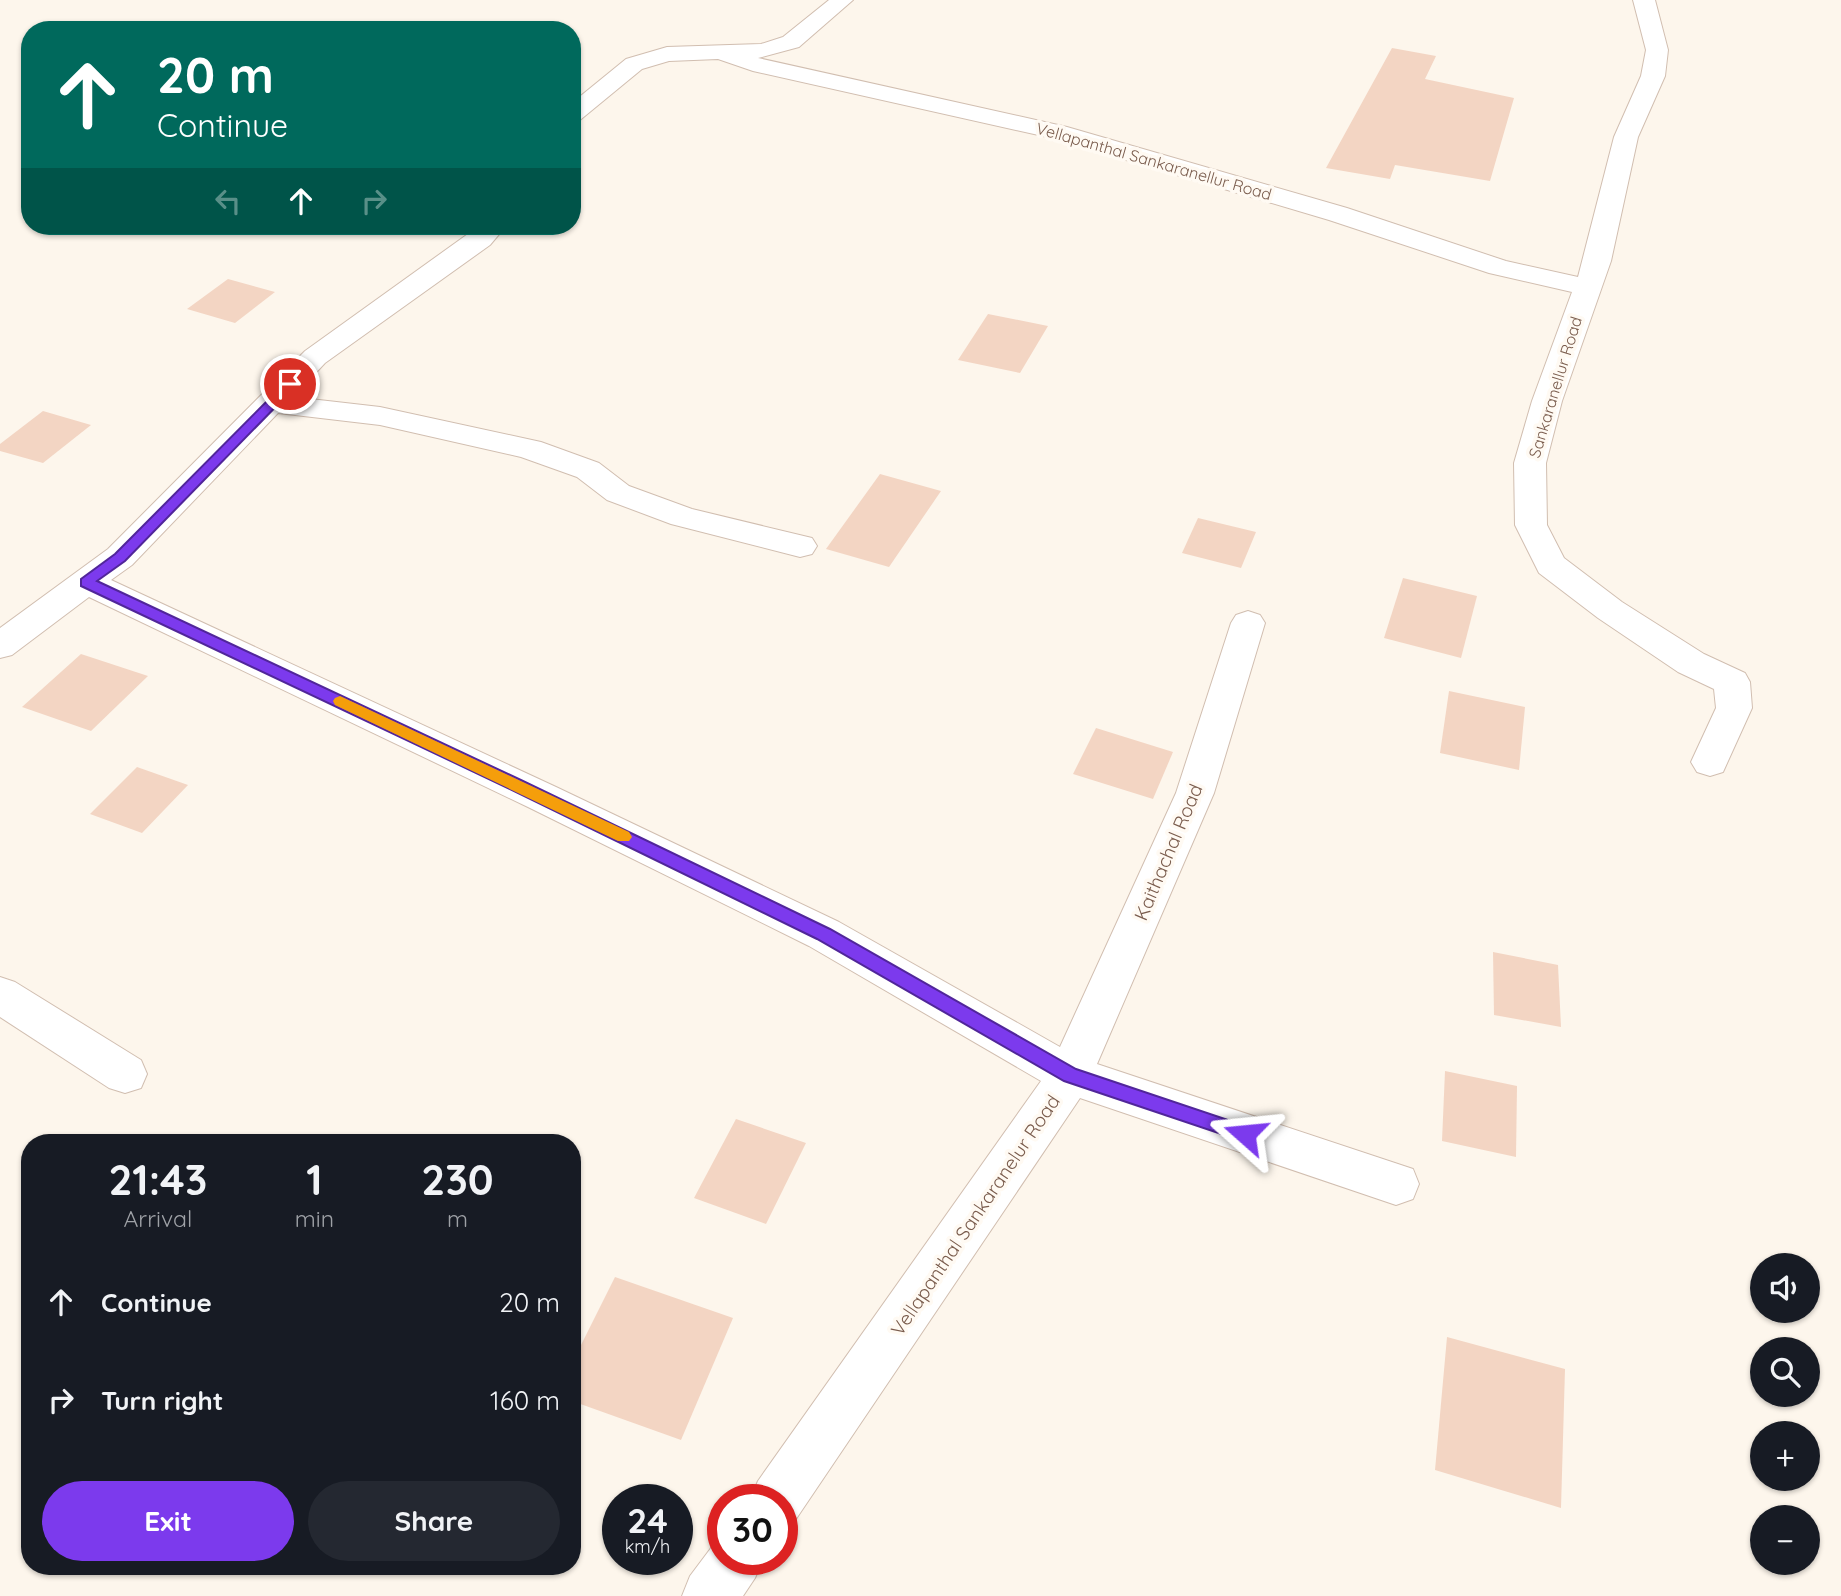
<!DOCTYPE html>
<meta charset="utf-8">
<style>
:root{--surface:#171b24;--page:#242831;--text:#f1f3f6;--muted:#9ea1a6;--accent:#7c3aed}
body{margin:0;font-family:Quicksand,sans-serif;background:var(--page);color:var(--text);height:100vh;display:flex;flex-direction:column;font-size:26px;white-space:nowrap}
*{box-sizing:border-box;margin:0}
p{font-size:23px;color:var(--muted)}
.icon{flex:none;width:38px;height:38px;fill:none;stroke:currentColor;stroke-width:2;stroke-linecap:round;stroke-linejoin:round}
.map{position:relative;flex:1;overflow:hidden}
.sheet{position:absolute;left:21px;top:1134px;width:560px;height:441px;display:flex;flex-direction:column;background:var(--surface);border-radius:28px;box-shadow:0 2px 5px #0004}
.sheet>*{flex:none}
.guide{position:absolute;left:21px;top:21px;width:560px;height:214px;border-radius:28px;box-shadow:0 2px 5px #0004;background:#00695c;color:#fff;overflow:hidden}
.controls{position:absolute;left:1750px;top:1253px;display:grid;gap:14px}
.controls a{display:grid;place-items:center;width:70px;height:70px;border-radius:50%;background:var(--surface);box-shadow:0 2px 5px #0004;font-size:35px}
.speed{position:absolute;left:602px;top:1484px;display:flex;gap:14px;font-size:35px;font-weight:700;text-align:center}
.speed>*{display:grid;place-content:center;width:91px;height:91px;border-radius:50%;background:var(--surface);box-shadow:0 2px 5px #0004;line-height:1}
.speed small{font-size:18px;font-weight:400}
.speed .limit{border:10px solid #d22;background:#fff;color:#111}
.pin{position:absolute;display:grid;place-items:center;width:60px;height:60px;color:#fff;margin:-30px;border:4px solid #fff;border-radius:50%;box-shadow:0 2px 7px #0007}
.me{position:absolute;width:77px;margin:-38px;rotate:288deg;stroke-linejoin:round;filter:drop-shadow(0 0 5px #0008)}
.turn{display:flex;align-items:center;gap:24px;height:147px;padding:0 21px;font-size:32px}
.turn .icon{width:91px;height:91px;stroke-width:2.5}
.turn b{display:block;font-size:49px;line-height:60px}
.lanes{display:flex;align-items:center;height:66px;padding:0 21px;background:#0003;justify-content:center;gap:35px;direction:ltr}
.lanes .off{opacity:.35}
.eta{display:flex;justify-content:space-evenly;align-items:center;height:119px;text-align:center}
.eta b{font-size:42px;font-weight:700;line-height:49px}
.action{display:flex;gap:14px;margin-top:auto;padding:14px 21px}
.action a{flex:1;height:80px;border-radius:42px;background:var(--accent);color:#fff;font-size:28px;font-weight:700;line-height:80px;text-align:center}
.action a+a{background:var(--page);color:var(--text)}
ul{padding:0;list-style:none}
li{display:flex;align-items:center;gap:21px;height:98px;padding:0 21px}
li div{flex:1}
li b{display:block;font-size:26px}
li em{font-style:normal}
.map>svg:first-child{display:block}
</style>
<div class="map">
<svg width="1841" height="1596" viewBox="0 0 1841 1596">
<rect width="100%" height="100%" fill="#fdf6ec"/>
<!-- building -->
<g fill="#f3d5c3">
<polygon points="1392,48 1436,56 1425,79 1514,98 1490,181 1395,165 1390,179 1326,168"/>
<polygon points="228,279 275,292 235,323 187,309"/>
<polygon points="988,314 1048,326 1020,373 958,360"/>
<polygon points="43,411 91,425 43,463 0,451 0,444"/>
<polygon points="880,474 941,491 889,567 826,549"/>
<polygon points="1198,518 1256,532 1241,568 1182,553"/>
<polygon points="1403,578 1477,596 1461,658 1384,638"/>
<polygon points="81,654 148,676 91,731 22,707"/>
<polygon points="1449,691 1525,707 1519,770 1440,753"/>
<polygon points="1096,728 1173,752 1153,799 1073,774"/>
<polygon points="137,767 188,785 142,833 90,814"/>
<polygon points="1493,952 1558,965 1561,1027 1494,1015"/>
<polygon points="1445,1071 1517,1086 1516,1157 1442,1141"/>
<polygon points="736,1119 806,1143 766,1224 694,1198"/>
<polygon points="615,1277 733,1318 681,1440 572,1401 572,1363"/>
<polygon points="1447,1337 1565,1369 1561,1508 1435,1470"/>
</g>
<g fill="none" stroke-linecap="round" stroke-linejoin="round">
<defs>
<g id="minor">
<polygon points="829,0 853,0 799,47 758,58 1067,127 1347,208 1506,261 1578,277 1614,137 1641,76 1646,50 1633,0 1655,0 1668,50 1665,76 1638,137 1611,261 1562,401 1546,463 1547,525 1564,558 1622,602 1704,654 1745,673 1750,682 1752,708 1723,772 1710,776 1697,772 1691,762 1716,708 1714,689 1678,672 1598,618 1539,573 1515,525 1514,463 1532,401 1572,292 1489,273 1329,220 1052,138 753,71 718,59 669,61 642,69 580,120 572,122 572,103 626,59 667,47 761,44 783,37"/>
<polygon points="479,226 506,226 490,245 325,363 293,397 380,407 541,442 599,463 629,486 692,509 812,538 817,546 812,554 800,557 671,524 607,500 577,477 521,457 380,425 278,413 132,565 111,580 556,787 839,922 1060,1047 1176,793 1231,623 1236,615 1248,611 1260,615 1265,623 1214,793 1097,1064 1413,1169 1419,1184 1413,1199 1396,1205 1080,1098 796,1519 782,1525 782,1500 750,1500 758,1481 1041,1081 809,946 528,807 89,597 12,655 0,658 0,628 108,549 305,351"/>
<polygon points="0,977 15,982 141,1060 147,1074 141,1088 125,1093 109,1088 0,1017"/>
<polygon points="723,1537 723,1559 763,1559 755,1578 743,1596 682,1596 690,1576 717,1540"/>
</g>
</defs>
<!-- minor casing -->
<use href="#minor" stroke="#d1beb0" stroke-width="2"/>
<!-- minor -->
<use href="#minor" fill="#fff" fill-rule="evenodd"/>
</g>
<!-- route -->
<polygon fill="#7c3aed" stroke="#51269a" stroke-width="2" points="290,381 297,384 295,387 125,561 97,581 523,781 830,929 1076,1069 1252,1128 1255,1134 1252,1140 1245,1142 1064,1081 817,939 512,790 81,586 81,579 115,554 286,382"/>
<!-- slow -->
<polygon fill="#f59e0b" points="340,696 629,832 632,837 629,841 618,841 335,705 333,701 335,698"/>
<g text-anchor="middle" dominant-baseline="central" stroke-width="7" stroke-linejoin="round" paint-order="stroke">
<!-- far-street labels -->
<g font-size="16" fill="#7a5c4d" stroke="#fffaf3">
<text transform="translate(1154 161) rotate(16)">Vellapanthal Sankaranellur Road</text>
<text transform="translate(1555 387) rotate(-73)">Sankaranellur Road</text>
</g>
<!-- street labels -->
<g font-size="19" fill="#7a5c4d" stroke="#fffaf3">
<text transform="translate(1168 852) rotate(-67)">Kaithachal Road</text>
<text transform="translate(975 1215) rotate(-56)">Vellapanthal Sankaranelur Road</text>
</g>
</g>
</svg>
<div class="controls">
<a><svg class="icon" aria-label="sound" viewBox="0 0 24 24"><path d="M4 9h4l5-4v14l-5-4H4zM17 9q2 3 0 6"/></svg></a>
<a><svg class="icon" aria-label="search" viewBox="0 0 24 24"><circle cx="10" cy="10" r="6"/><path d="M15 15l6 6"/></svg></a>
<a>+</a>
<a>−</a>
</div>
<div class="speed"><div>24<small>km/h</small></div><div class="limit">30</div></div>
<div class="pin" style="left:290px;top:384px;background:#d93025"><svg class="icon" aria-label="arrive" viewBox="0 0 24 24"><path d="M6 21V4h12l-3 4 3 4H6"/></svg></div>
<svg class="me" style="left:1245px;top:1134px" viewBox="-20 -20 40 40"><path d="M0-17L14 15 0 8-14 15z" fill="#7c3aed" stroke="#fff" stroke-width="4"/></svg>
<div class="guide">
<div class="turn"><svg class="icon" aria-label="ahead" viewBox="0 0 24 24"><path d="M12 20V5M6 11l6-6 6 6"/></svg><div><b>20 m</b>Continue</div></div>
<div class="lanes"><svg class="icon off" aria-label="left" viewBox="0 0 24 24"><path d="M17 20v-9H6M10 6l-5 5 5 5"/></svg><svg class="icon" aria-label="ahead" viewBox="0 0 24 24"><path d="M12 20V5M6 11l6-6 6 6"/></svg><svg class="icon off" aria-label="right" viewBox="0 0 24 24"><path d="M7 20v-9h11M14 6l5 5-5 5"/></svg></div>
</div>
<section class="sheet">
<div class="eta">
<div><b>21:43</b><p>Arrival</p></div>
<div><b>1</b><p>min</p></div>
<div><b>230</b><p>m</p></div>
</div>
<ul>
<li><svg class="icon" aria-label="ahead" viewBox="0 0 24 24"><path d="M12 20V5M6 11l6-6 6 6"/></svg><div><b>Continue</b></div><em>20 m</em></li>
<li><svg class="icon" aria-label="right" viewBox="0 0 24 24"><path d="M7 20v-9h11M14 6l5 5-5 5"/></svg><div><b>Turn right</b></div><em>160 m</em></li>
</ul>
<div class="action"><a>Exit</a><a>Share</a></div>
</section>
</div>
